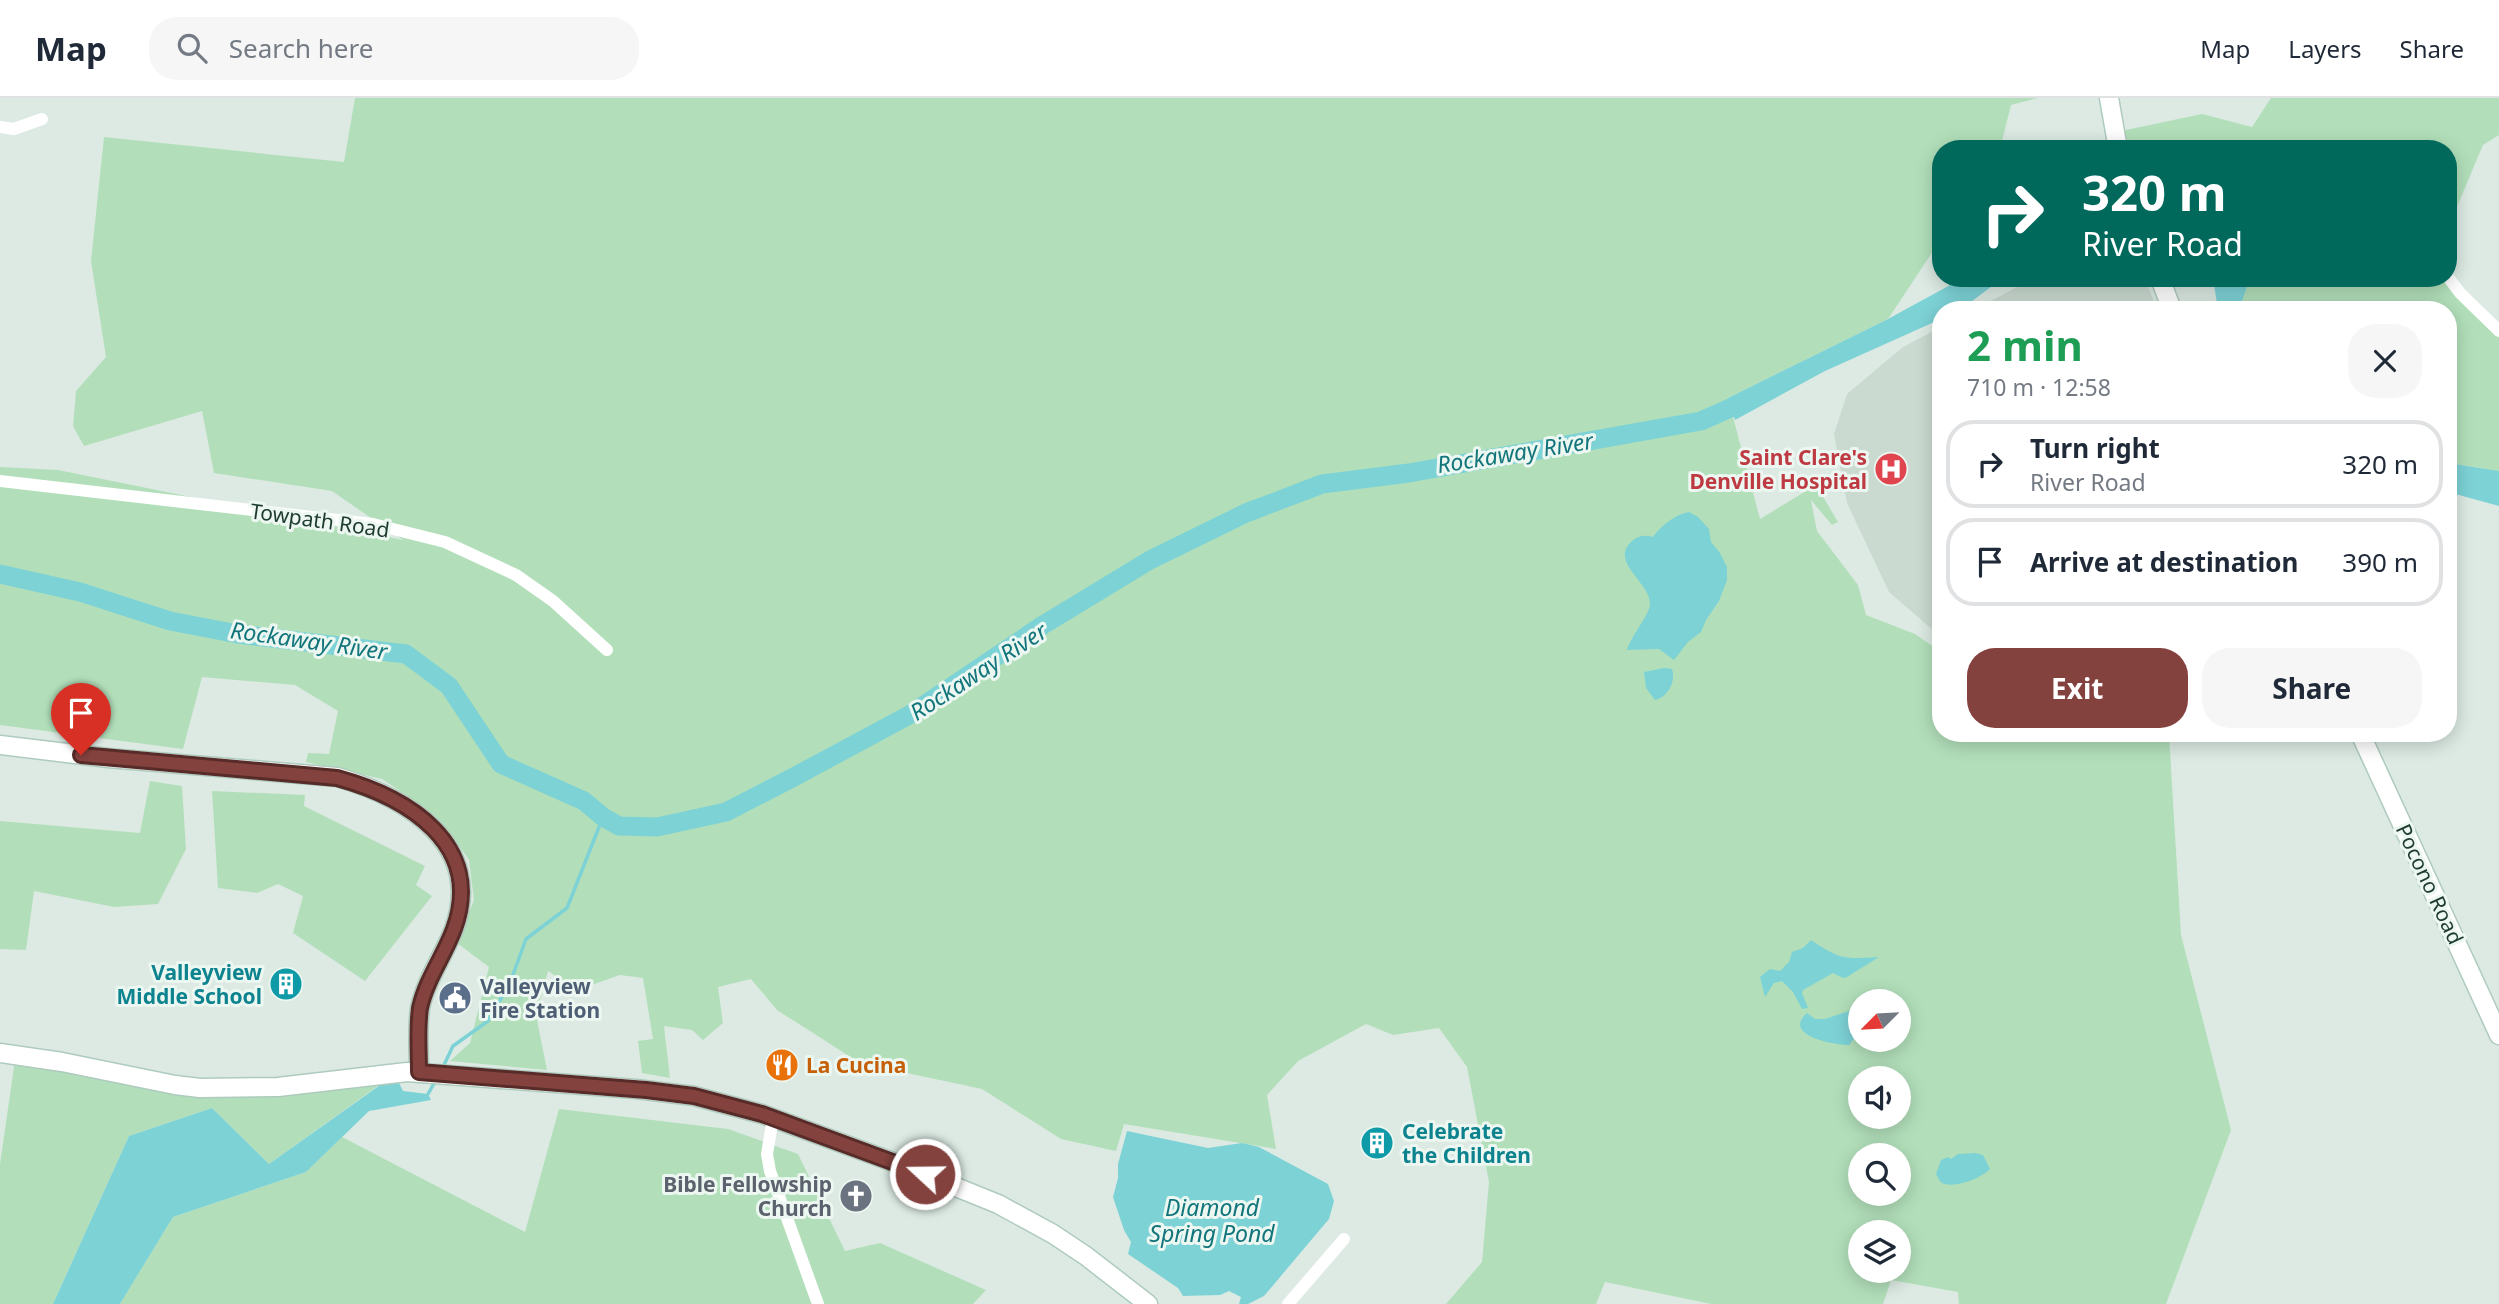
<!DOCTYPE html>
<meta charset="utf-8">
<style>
:root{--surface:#fff;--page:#f6f6f7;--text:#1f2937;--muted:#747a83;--line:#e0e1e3;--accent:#84423e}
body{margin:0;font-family:"Noto Sans",sans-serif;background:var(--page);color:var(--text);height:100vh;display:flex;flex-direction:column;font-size:26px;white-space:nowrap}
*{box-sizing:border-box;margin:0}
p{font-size:23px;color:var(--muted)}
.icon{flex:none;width:38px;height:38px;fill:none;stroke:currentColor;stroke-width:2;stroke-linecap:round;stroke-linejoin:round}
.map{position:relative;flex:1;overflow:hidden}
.sheet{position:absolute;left:1932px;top:203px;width:525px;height:441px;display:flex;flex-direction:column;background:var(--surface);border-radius:28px;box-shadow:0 4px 18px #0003}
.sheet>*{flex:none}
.top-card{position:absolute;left:1932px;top:42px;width:525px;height:147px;border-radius:28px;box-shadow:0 4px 18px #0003;background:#00695c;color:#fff;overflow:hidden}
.needle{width:46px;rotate:246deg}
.tools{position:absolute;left:1848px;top:891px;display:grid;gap:14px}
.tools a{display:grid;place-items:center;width:63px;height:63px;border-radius:50%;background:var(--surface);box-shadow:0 4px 18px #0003;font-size:35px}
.pin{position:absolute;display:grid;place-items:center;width:60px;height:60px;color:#fff;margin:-72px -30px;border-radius:50% 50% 50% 0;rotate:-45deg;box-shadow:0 0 7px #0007}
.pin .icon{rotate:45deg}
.me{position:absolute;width:77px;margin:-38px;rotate:291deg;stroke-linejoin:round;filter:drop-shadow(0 0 5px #0008)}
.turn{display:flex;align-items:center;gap:24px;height:147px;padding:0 35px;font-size:32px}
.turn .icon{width:91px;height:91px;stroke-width:2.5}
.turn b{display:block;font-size:49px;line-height:60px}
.round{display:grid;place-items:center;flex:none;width:74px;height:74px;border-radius:28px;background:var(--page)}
.head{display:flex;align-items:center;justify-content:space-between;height:119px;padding:0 35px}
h1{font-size:42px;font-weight:700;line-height:52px;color:#1e9e55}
.action{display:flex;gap:14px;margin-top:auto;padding:14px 35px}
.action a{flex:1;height:80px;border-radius:28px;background:var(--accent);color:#fff;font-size:28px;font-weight:700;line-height:80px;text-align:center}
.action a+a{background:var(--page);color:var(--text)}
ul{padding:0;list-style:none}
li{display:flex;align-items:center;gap:21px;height:88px;margin:0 14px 10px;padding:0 21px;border:4px solid var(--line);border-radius:28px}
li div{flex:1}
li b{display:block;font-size:26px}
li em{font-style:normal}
header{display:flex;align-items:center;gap:42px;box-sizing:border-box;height:98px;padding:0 35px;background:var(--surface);border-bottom:2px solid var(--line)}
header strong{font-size:33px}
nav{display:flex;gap:38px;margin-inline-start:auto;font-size:24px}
.search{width:490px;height:63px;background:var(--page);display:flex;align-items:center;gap:18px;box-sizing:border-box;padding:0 24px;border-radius:28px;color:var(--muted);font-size:26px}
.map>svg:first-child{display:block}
</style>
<header>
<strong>Map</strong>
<div class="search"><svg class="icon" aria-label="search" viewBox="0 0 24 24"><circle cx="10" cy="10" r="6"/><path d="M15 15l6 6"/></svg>Search here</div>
<nav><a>Map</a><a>Layers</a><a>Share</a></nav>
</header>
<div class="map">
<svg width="2499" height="1206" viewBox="0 0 2499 1206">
<rect width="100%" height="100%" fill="#dceae3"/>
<!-- built -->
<g fill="#cadad1">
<polygon points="2034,180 2145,180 2157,212 1974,212"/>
<polygon points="1941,229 1941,536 1933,532 1889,494 1847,405 1834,336 1847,296 1903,249"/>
</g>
<!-- green -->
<g fill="#b2dfba" fill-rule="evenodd">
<path d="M355 0H2038L2011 7 2000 51H1941V141L1888 221 1728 300 1760 421 1816 387 1838 424 1832 427 1811 402 1817 433 1858 487 1866 517 1915 536 1941 554V635L2169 636 2181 837 2231 1032 2166 1206H1959L1958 1194 1891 1182 1883 1206H1711L1605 1184 1596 1206H1446L1482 1164 1489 1084 1467 969 1439 930 1393 937 1366 926 1298 963 1267 997 1276 1051 1124 1026 1116 1053 1061 1041 982 991 860 965 777 912 751 881 718 889 723 925 703 942 692 932 664 928 670 980 642 975 638 943 653 941 643 880 620 877 577 892 548 873 536 917 547 972 450 963 470 945 489 869 457 845 474 802 469 762 448 732 409 699 382 681 306 664 308 655 329 656 338 613 295 587 202 579 183 651 0 627V369L58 372 403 442 332 393 214 375 202 313 84 348 73 328 76 293 106 259 91 163 104 39 344 64ZM1860 903H1899V942H1860ZM1860 980H1899V1018H1860ZM1860 1057H1899V1096H1860ZM1860 1134H1899V1172H1860Z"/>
<polygon points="2271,0 2499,0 2499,37 2483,47 2448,130 2448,51 2128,51 2121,33 2202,16 2252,29"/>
<polygon points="2250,180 2447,180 2499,235 2499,373 2448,365 2448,212 2241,212 2240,209"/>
<polygon points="150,683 182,688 186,751 158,806 114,809 34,793 26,852 0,851 0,723 140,735"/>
<polygon points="212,693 305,697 304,708 425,768 416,787 432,798 365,883 293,835 303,798 278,786 257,795 218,790"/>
<polygon points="16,955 206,989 393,975 399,985 382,985 269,1066 212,1010 129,1038 53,1206 0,1206 0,1066"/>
<polygon points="559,1011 728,1031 798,1056 845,1153 880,1145 986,1192 973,1206 120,1206 173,1119 306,1074 342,1039 525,1134"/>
</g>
<!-- water -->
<g fill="#7dd2d6">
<polygon points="1963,180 2003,180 1960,212 1941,212 1941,221 1825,273 1735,322 1728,300 1888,221"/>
<polygon points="2213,180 2250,180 2240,209 2241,212 2218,212"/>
<polygon points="2448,365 2499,373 2499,408 2448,394"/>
<path d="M1689 414 1698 419 1709 431 1711 444 1720 455 1727 469V482L1719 503 1706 522 1701 534 1688 544 1674 562 1659 551 1627 552C1631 538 1648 519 1650 507 1652 485 1608 464 1632 443 1639 437 1646 437 1653 439 1661 428 1675 416 1689 414Z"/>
<path d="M1664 570 1672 571C1676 584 1668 599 1655 602L1646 590 1644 574Z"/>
<path d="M1811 842C1841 862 1844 861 1879 859L1847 879 1843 880 1833 875 1803 892 1802 895 1808 910 1802 911 1793 894 1782 883 1774 885 1765 899 1760 879 1770 871 1780 873 1789 864 1792 854 1803 850Z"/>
<path d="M1855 911 1860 913V933L1849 947C1836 947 1781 938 1807 915L1815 921H1825Z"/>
<polygon points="383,985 399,985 403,993 428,996 431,1002 369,1013 306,1074 173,1119 120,1206 53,1206 129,1038 212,1010 269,1066"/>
<polygon points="1127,1033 1208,1050 1242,1045 1259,1049 1328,1086 1334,1103 1329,1121 1264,1198 1248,1206 1239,1206 1241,1199 1229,1193 1220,1197 1183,1198 1178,1190 1128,1156 1131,1144 1124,1132 1113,1099 1118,1080 1118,1066"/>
<path d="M1976 1055 1983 1057 1990 1071C1982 1080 1953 1091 1942 1085 1939 1083 1938 1080 1936 1076L1941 1062 1948 1059 1951 1061 1958 1056Z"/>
</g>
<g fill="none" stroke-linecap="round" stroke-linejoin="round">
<!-- stream -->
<g stroke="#7dd2d6" stroke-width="3.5">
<polyline points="443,969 453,948 488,923 510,885 526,841 567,810 603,719"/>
<polyline points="428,996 436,982"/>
</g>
<!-- river -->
<polyline stroke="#7dd2d6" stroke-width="19" points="0,476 80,494 170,523 238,536 406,556 449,588 501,666 584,703 603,719 619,728 657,729 726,714 792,680 911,616 1043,527 1150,462 1246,415 1322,386 1409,375 1701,323 1753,300"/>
<defs>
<g id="secondary">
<polyline points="2109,0 2118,51"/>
<polyline points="2160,180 2172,212"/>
<polyline points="2360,635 2499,937"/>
<path d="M0 647 108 660 337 679C406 699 485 746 454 831 444 857 426 882 420 910 417 931 419 952 419 974"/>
<polyline points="0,955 62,964 175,987 200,990 278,989 407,974 636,991 694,998 762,1016 904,1068 998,1106 1053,1136 1086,1158 1148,1206"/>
</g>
</defs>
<!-- secondary casing -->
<use href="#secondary" stroke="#aecbbe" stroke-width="21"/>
<!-- street -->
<g stroke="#fff" stroke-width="12">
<polyline points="0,29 14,31 42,21"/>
<polyline points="2448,179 2460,195 2499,233"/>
<polyline points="0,383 373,426 445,444 516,477 553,503 607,552"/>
<polyline points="773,1020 767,1056 770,1073 818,1206"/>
<polyline points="1288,1206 1344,1141"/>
</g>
<!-- secondary -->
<use href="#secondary" stroke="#fff" stroke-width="18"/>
</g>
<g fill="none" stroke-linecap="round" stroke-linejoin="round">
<defs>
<path id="route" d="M81 657 337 680C407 699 485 746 454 831 444 858 426 882 420 910 417 931 419 952 419 974L646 992 694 998 762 1016 925 1076"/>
</defs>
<!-- route casing -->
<use href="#route" stroke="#562b28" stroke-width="18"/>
<!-- route -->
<use href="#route" stroke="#84423e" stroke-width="12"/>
</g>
<!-- icons -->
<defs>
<symbol id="hospital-disc" viewBox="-11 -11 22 22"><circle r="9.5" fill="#e0444e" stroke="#edf7f1"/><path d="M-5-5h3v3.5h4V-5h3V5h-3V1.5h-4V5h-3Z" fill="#fff"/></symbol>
<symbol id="building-disc" viewBox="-11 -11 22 22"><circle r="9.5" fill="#0f9aa8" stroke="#edf7f1"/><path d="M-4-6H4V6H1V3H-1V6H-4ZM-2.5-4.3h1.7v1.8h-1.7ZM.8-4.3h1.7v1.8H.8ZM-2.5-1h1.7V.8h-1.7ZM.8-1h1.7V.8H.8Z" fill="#fff"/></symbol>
<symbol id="civic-disc" viewBox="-11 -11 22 22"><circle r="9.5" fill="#5c6f8a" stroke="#edf7f1"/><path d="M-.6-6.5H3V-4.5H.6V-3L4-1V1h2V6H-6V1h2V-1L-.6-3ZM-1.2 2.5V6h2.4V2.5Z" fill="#fff"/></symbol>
<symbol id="restaurant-disc" viewBox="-11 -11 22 22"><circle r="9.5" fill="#e8710a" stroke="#edf7f1"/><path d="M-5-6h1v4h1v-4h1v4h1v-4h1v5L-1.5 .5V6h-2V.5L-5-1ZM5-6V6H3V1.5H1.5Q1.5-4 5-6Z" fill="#fff"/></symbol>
<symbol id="church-disc" viewBox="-11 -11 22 22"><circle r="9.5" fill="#6b7280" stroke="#edf7f1"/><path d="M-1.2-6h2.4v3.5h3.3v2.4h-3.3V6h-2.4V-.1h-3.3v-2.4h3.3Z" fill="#fff"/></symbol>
</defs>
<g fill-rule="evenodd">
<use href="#hospital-disc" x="1872" y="352" width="38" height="38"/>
<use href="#building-disc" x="267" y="867" width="38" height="38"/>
<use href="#civic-disc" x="436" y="881" width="38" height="38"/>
<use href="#restaurant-disc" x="763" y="948" width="38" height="38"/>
<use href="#building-disc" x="1358" y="1026" width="38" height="38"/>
<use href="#church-disc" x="837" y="1079" width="38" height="38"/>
</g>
<g text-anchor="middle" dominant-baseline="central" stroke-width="6" stroke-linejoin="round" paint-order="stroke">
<!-- health labels -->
<g font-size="21" font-weight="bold" fill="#be3a42" stroke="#edf7f1" text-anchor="end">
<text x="1867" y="359">Saint Clare's<tspan x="1867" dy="24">Denville Hospital</tspan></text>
</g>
<!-- street labels -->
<g font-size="21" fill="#1d3b30" stroke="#edf7f1">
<text transform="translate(320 422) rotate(8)">Towpath Road</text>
<text transform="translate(2430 786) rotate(65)">Pocono Road</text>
</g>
<!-- culture labels -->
<g font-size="21" font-weight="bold" fill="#0d838f" stroke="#edf7f1" text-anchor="end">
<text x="262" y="874">Valleyview<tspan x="262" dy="24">Middle School</tspan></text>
<text x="1402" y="1033" text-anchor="start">Celebrate<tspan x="1402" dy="24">the Children</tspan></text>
</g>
<!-- service labels -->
<g font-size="21" font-weight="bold" fill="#4e5e75" stroke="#edf7f1" text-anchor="start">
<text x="480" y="888">Valleyview<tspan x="480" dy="24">Fire Station</tspan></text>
</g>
<!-- food labels -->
<g font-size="21" font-weight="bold" fill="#c56008" stroke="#edf7f1" text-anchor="start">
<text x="806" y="967">La Cucina</text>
</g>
<!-- worship labels -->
<g font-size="21" font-weight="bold" fill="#5b616d" stroke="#edf7f1" text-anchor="end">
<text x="832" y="1086">Bible Fellowship<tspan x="832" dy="24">Church</tspan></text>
</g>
<!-- water labels -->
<g font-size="23" font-style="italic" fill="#12757c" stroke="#edf7f1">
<text transform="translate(1515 354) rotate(-9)">Rockaway River</text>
<text transform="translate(309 542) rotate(8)">Rockaway River</text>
<text transform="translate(978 573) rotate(-33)">Rockaway River</text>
<text x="1212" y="1109">Diamond<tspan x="1212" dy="26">Spring Pond</tspan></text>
</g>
</g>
</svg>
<div class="tools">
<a><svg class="needle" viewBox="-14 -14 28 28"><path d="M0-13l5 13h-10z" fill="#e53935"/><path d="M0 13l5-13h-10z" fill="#747a83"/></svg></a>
<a><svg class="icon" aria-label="sound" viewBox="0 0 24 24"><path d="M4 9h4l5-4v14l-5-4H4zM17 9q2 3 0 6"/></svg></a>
<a><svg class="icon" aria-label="search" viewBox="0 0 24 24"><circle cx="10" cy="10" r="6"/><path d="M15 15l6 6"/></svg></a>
<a><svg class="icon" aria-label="layers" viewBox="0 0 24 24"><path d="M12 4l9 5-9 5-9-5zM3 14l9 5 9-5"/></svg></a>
</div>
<div class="pin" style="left:81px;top:657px;background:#d93025"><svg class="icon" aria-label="arrive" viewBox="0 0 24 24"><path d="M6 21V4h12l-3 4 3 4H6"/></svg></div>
<svg class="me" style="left:925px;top:1076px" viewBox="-20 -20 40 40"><circle r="17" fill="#84423e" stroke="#fff" stroke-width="3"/><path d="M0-11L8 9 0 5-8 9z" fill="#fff"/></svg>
<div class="top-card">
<div class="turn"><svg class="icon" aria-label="right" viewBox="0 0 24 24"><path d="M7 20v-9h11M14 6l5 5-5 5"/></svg><div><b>320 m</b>River Road</div></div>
</div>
<section class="sheet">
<div class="head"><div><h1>2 min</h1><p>710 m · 12:58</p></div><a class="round"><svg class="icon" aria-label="close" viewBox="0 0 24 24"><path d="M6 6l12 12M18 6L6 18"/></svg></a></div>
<ul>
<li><svg class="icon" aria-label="right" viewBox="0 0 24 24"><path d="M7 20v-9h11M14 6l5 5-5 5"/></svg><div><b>Turn right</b><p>River Road</p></div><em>320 m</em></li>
<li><svg class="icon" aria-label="arrive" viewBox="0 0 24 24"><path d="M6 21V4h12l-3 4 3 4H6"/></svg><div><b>Arrive at destination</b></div><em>390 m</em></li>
</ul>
<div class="action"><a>Exit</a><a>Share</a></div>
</section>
</div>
